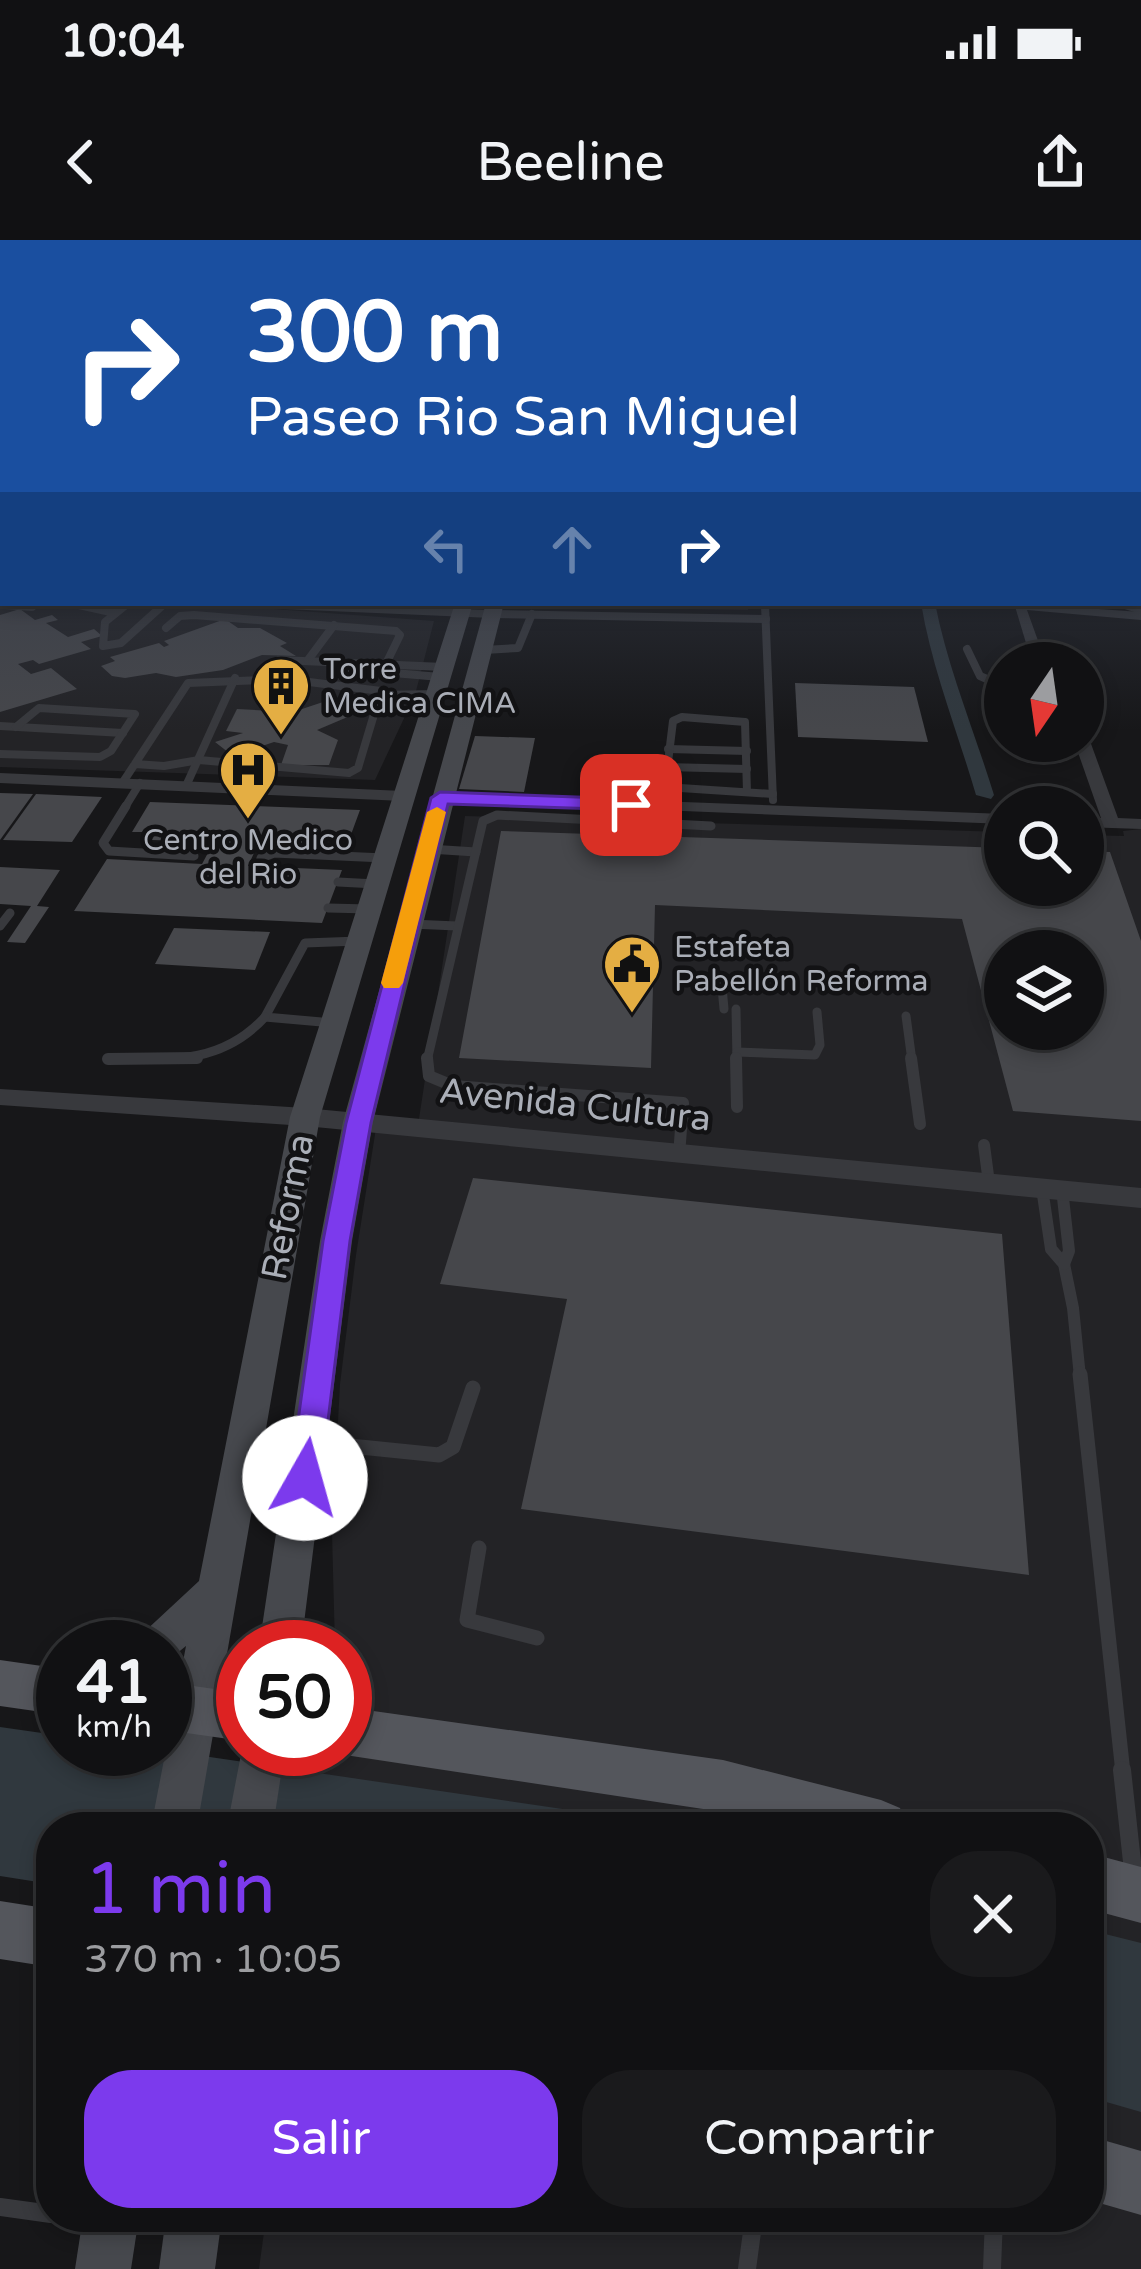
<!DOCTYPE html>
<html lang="es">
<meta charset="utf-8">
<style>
:root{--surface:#111113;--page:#1a1a1c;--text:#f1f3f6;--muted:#9c9da0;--line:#303133;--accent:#7c3aed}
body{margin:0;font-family:"Varela Round",sans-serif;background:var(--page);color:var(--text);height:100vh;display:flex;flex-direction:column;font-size:45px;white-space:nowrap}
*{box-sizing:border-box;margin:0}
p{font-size:39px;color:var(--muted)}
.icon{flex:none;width:66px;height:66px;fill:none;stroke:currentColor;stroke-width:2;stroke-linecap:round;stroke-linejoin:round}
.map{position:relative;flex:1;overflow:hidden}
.sheet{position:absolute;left:36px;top:1572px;width:1068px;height:420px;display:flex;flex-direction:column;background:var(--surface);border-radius:48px;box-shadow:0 6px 18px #0003,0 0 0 3px var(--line)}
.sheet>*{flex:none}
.banner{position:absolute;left:0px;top:0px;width:1143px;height:366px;box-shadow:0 6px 18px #0003,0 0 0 3px var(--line);background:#1a4fa0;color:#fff;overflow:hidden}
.needle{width:78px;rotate:193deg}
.controls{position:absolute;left:984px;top:402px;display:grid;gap:24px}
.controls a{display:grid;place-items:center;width:120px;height:120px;border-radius:50%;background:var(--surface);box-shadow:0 6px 18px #0003,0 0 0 3px var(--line);font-size:60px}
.speed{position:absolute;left:36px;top:1380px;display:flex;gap:24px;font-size:60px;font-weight:700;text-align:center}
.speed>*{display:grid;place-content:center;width:156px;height:156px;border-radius:50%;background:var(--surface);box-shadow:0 6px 18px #0003,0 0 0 3px var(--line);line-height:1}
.speed small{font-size:30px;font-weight:400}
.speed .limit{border:18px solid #d22;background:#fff;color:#111}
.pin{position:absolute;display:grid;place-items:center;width:102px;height:102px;color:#fff;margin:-51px;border-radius:24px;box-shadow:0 6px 18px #0006}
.me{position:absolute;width:132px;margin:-66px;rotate:7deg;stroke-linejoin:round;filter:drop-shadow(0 0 9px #0008)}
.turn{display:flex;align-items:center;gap:42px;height:252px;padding:0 48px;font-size:54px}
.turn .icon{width:156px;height:156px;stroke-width:2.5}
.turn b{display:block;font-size:84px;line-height:102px}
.lanes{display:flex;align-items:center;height:114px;padding:0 48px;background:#0003;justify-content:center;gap:60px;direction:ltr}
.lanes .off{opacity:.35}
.round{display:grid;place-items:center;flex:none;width:126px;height:126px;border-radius:48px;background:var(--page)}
.headline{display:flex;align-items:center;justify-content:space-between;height:204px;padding:0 48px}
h1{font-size:72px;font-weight:600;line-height:90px;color:var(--accent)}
.primary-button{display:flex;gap:24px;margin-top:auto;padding:24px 48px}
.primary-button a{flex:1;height:138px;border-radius:48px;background:var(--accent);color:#fff;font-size:48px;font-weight:600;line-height:138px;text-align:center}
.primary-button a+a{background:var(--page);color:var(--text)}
.status{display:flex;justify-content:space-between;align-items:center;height:84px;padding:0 60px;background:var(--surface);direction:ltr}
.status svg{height:33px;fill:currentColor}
header{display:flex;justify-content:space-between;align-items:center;height:156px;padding:0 48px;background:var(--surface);font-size:54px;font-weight:600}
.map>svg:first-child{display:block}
</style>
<div class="status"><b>10:04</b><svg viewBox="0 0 49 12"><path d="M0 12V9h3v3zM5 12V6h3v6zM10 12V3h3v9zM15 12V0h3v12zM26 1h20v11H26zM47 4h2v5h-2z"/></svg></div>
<header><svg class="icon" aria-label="back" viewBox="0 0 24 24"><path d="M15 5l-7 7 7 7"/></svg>Beeline<svg class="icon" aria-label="share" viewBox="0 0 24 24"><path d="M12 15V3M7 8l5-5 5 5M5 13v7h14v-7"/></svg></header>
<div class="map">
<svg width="1141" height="2029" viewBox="0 0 1141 2029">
<rect width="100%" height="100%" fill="#171719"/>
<!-- built -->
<g fill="#232326" fill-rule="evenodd">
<polygon points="0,355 3,363 209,364 434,381 415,455 375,540 0,527"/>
<polygon points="508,363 748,363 748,370 507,366"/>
<path d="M465 576 1005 592V645H1083V595L1124 596 1123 591 1141 589V2029H259L266 1977H1089V1587H315L325 1509H345V1407H335L332 1293 340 1144 356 1015 376 888 417 892ZM1005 711H1083V789H1005Z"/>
</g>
<!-- water -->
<g fill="#30383e">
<polygon points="0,1487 63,1496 63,1509 155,1509 685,1587 51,1587 51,1644 0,1636"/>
<polygon points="1089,1690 1141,1703 1141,1872 1089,1857"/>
</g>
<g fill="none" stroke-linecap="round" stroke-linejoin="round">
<!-- canal -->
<path fill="#30383e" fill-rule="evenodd" d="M921 363H935C948 429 974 490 994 555L991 559 976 555C957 490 932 429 921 363Z"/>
</g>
<!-- building -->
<g fill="#46474b" fill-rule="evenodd">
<polygon points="20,369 35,380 52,375 58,380 46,383 68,397 94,389 102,396 81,402 91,409 39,424 33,420 18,424 31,434 51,428 77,449 0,472 0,375"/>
<polygon points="225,379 238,388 260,388 287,403 280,406 296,416 262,415 223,430 176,437 156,433 125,438 112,436 101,426 115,421 110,417 159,403 164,407 169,405 164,401"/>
<polygon points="795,443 914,447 928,502 798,497"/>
<polygon points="323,462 350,476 317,490 338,500 329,525 281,525 288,505 274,502 233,516 215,502 243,493 226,491 237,469 293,472"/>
<polygon points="475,496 535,498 524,552 459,549"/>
<polygon points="0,553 33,554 0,600"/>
<polygon points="36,554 102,557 72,602 3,600"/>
<polygon points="150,562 360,570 349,600 325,599 322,606 251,603 247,612 254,613 248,626 342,630 322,683 74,671 107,619 202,624 209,611 216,611 220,602 152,600 156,592 132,592"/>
<path d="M501 591 1005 608V645H1083V611L1110 612 1141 701V881L1013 871 962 679 655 665 651 828 459 818ZM1005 711H1083V789H1005Z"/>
<polygon points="0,627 60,630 37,666 49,667 25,703 7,702 31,666 0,664"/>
<polygon points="174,688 270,692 255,730 155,724"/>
<polygon points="473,938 1002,994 1029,1335 521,1269 567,1059 440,1044"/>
</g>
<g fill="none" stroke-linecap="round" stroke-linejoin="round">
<!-- service-far5 -->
<g stroke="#38393d" stroke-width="6">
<polyline points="68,363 93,368"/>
<polyline points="765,363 765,368"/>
<polyline points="1117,363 1135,368"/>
<polyline points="0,365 32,367"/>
<polyline points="122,368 129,363"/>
<polyline points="160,368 166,363"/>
</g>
<!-- service-far4 -->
<g stroke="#38393d" stroke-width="8">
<polyline points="5,365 32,367"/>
<polyline points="79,365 115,373"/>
<polyline points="126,365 105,382 103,406 121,403 163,365"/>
<polyline points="765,365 773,560"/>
<polyline points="1125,365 1141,370"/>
<polyline points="492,374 766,379"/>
<polyline points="166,388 180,376 194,375 396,391 400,395 382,432"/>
<polyline points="967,409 980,436 1005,447"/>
<polyline points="484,410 518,408 532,374"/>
<polyline points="279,420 444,427"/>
<polyline points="308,420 334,385"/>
<polyline points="347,429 440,437"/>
<polyline points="382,455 436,454"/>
<polyline points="0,486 123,493"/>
<polyline points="668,509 747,511"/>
<polyline points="0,514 100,517 111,511 135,474 39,468 16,487"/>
<polyline points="665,527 747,529"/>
<polyline points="123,542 188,443 285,439 381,451 358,528 349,533 199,520 164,526 135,524"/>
<polyline points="186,546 235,438"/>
<polyline points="747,552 745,482 682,477 673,481 665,547 773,554"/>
<polyline points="124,569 140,543"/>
</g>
<!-- service-far3 -->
<g stroke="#38393d" stroke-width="9">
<polyline points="126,566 103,603 109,611 194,616"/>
<polyline points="429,609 476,612"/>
<polyline points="259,626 261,618 274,613 384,618"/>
<polyline points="338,642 376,644"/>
<polyline points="328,668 369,669"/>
<polyline points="411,684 457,686"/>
<polyline points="0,686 10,673"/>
<polyline points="721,736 724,769"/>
<polyline points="736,769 737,821"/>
<polyline points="906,776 912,821"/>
<polyline points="333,783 265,777 305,703 359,701"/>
<polyline points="737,812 815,815 820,805 817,772"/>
<path d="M108 819C168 820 221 825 265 777"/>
<polyline points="427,821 483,581 497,575 711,586"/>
</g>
<!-- service-far2 -->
<g stroke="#38393d" stroke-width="12">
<polyline points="427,818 429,836 453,846 683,863 679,915"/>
<polyline points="736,818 737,867"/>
<polyline points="911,818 920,884"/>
<polyline points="108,819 197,818"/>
<polyline points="984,905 989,943"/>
<polyline points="1042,948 1051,1009 1064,1024 1073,1068 1080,1137"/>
<polyline points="1062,949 1069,1011 1064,1024"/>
</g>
<!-- service-far1 -->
<g stroke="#38393d" stroke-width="15">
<polyline points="1080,1134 1123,1533"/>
<polyline points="311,1202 439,1215 453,1207 473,1148"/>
<polyline points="479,1308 467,1380 537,1398"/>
</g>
<!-- service -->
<g stroke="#38393d" stroke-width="18">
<polyline points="1122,1530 1134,1640"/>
<polyline points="0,1967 51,1974"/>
<polyline points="68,1977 97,1982"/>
<polyline points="747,2029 754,1977"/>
<polyline points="992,2029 994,1977"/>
</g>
<!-- minor -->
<g fill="#38393d" fill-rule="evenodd">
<rect x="0" y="207" width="3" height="5"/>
<rect x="1140" y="229" width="1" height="6"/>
<rect x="0" y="234" width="3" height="6"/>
<rect x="1140" y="258" width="1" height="6"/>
<rect x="0" y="272" width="3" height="6"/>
<rect x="0" y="347" width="3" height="8"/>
<polygon points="231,363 492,370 499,374 492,378 238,367"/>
<polygon points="1014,363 1141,372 1141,380 1027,370 1046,423 1032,423"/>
<polygon points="1083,497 1090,501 1118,578 1141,579 1141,589 1083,587 1083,577 1101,578 1074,501 1083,501"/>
<polygon points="0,533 403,551 411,556 403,561 0,543"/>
<polygon points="440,553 1005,574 1005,584 434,561 434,555"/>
</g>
<!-- tertiary -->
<polygon fill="#38393d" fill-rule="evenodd" points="0,849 305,868 1141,948 1141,968 305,886 0,865"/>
<!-- secondary -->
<g fill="#46484d" fill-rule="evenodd">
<rect x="1140" y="265" width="1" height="10"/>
<polygon points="455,363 473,363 320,877 197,1587 151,1587 186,1406 165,1423 165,1407 136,1407 142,1394 199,1341 290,877"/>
<polygon points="486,363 504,363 373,882 352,1001 301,1407 259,1407 320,1001 343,882"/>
<polygon points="243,1504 243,1509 285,1509 273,1587 227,1587"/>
<polygon points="83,1977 139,1977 131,2029 75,2029"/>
<polygon points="166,1977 222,1977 215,2029 159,2029"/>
</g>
<!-- primary -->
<g fill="#54565c" fill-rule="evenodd">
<polygon points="0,1420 63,1429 63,1475 0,1466"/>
<polygon points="165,1442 243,1453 243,1501 165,1490"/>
<polygon points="345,1467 723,1520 881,1560 900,1568 908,1587 780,1587 723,1572 345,1515 328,1509 345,1509"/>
<polygon points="1089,1613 1141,1627 1141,1683 1089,1669"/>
<polygon points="0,1661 51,1669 51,1727 0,1719"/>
<polygon points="1089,1896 1141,1911 1141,1975 1089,1960"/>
</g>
</g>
<!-- sky -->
<linearGradient id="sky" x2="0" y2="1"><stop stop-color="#0d0d0e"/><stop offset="0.42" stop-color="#363c49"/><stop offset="1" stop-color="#363c49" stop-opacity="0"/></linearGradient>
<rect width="1141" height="491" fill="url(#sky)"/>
<!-- route -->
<polygon fill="#7c3aed" stroke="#51269a" stroke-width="3" points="440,552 631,559 640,565 631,570 448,564 371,883 350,1001 321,1238 317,1247 305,1250 294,1247 290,1238 323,1001 346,883 431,558"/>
<!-- slow -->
<polygon fill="#f59e0b" points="437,567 446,572 403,743 399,748 384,748 381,743 427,572"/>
<!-- icons -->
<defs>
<symbol id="building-pin" viewBox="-11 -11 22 30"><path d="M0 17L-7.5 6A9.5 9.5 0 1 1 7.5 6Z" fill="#e4ae43" stroke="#121214"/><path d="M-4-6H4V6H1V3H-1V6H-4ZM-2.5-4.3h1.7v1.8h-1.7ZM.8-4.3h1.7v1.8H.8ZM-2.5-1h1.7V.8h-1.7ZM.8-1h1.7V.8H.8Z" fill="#111"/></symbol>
<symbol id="hospital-pin" viewBox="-11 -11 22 30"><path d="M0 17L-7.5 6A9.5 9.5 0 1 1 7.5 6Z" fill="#e4ae43" stroke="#121214"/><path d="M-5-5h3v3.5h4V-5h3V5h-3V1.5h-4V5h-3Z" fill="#111"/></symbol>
<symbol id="civic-pin" viewBox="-11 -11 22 30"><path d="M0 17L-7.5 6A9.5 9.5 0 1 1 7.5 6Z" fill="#e4ae43" stroke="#121214"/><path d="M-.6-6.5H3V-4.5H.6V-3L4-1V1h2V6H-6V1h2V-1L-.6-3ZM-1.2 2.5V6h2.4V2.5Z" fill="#111"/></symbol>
</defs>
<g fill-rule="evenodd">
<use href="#building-pin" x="248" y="413" width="66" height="90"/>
<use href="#hospital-pin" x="215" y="497" width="66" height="90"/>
<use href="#civic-pin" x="599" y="691" width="66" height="90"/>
</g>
<g text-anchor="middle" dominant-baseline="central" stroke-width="9" stroke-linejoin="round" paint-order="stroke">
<!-- far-poi labels -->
<g font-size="30" fill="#aaaeb7" stroke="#121214" text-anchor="start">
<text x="323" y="429">Torre<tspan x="323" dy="34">Medica CIMA</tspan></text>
<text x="248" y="600" text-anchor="middle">Centro Medico<tspan x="248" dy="34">del Rio</tspan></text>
<text x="674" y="707">Estafeta<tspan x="674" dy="34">Pabellón Reforma</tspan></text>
</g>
<!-- street labels -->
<g font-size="36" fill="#aaaeb7" stroke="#121214">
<text transform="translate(575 865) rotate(6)">Avenida Cultura</text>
<text transform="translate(288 967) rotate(-79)">Reforma</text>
</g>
</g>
</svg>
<div class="controls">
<a><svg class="needle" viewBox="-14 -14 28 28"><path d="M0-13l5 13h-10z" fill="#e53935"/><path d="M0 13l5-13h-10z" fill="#9c9da0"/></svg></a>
<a><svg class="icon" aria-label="search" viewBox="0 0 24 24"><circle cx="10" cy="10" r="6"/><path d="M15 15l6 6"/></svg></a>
<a><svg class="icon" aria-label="layers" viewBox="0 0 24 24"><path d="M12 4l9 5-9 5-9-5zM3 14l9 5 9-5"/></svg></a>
</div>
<div class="speed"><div>41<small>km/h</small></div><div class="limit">50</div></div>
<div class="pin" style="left:631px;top:565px;background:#d93025"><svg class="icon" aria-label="arrive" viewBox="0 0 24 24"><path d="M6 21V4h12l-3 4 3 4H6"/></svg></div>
<svg class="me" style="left:305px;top:1238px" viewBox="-20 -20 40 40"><circle r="19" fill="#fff"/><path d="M0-13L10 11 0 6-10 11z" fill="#7c3aed"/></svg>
<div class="banner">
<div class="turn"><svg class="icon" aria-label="right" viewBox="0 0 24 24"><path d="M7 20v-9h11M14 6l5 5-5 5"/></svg><div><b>300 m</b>Paseo Rio San Miguel</div></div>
<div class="lanes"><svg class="icon off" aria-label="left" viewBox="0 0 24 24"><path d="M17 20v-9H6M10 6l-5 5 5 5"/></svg><svg class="icon off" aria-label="ahead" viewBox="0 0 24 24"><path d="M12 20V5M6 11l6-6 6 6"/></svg><svg class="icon" aria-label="right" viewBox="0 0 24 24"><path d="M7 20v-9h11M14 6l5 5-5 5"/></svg></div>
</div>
<section class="sheet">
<div class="headline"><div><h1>1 min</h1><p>370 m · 10:05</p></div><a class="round"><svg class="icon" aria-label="close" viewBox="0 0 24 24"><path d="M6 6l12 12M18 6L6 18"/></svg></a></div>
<div class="primary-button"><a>Salir</a><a>Compartir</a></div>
</section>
</div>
